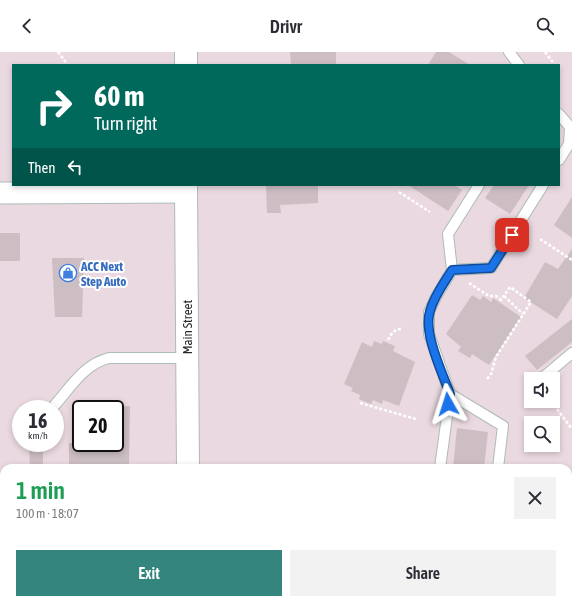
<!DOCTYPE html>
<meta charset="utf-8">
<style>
:root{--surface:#fff;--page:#f2f2f3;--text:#2b2b33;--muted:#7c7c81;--accent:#33857e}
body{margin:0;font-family:"Asap Condensed",sans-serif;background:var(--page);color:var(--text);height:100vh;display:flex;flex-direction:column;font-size:15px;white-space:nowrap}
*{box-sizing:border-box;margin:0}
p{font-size:13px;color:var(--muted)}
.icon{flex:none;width:22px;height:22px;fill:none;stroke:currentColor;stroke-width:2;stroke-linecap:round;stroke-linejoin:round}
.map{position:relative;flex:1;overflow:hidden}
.details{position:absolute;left:0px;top:412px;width:572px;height:140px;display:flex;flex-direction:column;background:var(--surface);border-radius:12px 12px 0 0;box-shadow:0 2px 6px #0003}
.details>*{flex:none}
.guide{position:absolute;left:12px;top:12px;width:548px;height:122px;border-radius:0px;box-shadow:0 2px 6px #0003;background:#00695c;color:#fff;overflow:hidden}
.buttons{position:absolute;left:524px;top:320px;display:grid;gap:8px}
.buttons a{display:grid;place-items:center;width:36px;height:36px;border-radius:0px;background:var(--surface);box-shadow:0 2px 6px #0003;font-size:20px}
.speed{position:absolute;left:12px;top:348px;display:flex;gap:8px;font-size:20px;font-weight:700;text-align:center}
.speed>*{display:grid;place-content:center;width:52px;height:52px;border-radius:50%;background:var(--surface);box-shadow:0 2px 6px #0003;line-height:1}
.speed small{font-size:10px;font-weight:400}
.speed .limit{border:2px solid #111;border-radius:6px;background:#fff;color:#111}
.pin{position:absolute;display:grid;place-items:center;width:34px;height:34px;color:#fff;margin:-17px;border-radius:8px;box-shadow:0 2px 6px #0006}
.me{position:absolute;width:44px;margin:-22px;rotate:354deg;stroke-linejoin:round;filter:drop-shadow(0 0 3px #0008)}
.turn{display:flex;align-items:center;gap:14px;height:84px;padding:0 16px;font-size:18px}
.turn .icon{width:52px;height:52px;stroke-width:2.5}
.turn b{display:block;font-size:28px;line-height:34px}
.then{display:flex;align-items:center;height:38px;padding:0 16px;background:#0003;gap:8px;font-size:15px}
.round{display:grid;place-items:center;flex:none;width:42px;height:42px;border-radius:0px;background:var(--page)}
.overview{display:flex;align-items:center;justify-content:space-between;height:68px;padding:0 16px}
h1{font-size:24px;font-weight:600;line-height:30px;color:#1e9e55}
.button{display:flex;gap:8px;margin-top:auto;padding:8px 16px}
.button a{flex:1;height:46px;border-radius:0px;background:var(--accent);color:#fff;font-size:16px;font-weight:600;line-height:46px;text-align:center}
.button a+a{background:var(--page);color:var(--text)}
header{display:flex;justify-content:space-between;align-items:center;height:52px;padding:0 16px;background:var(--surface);font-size:18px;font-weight:600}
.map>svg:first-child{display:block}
</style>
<header><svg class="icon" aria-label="back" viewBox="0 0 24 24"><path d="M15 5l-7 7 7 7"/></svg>Drivr<svg class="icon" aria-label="search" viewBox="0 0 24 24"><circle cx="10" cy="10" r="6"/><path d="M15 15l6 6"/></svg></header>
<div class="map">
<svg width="572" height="552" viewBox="0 0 572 552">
<rect width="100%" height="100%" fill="#ead9e0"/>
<!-- building -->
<g fill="#ccbec3">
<polygon points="290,0 336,0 336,13 291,13"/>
<polygon points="436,0 449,0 470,13 428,13"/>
<polygon points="266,133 318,133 318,151 280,153 281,161 267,161"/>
<polygon points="408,133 454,133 462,138 448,159"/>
<polygon points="494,133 529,133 510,162 485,146"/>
<polygon points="572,145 572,186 554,173"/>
<rect x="0" y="181" width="20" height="28"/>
<polygon points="572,197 572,244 557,267 524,246 545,210 558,217"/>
<polygon points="52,206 84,206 82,265 55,265"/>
<polygon points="472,243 480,248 483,244 491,250 493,246 521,265 489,313 472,302 470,306 458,299 461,295 446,282"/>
<polygon points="572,267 572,290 537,318 525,304"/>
<polygon points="374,289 382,292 383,289 395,294 393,299 415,310 399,354 383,348 382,352 373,348 371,352 359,347 360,343 351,339 353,336 344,332 362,290 372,295"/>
<polygon points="115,354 130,354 129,413 128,416 69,416 69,391 115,391"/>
<polygon points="457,376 488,380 484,416 453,416"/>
<polygon points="29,391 43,391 43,416 30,416"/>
</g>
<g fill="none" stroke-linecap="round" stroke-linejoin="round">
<defs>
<g id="service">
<polyline points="509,0 519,13"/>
<polyline points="559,62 570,75 569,92 559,108"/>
<polyline points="452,218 491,216 543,133"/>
<polyline points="541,327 572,301"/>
<polyline points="450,342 503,374 498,416"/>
<path d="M54 354C70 336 84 312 109 306H187"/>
<polyline points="440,416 450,342 429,282 429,260 436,245 452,218 448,182 479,133"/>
</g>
<polyline id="minor" points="0,141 186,140"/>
<g id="secondary">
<polyline points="186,0 186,13"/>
<polyline points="186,133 188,416"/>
<polyline points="189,548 189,552"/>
</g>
</defs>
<!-- service casing -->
<use href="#service" stroke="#adbbb9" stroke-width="12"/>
<!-- minor casing -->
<use href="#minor" stroke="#adbbb9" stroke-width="23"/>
<!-- secondary casing -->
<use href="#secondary" stroke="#adbbb9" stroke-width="24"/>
<!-- path -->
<g stroke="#fff" stroke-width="2.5" stroke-dasharray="3 2" stroke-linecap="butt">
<polyline points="58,0 68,13"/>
<polyline points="545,0 555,13"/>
<polyline points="399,140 430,160"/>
<polyline points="540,187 572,208"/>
<polyline points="469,231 489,244 496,244 501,248 510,235 531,250 496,305 491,322 487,327"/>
<polyline points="504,244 523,262"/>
<path d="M388 288C392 281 394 277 402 277"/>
<polyline points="551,349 572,377"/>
<polyline points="360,351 416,367"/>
<polyline points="0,500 4,500"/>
</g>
<!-- service -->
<use href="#service" stroke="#fff" stroke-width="10"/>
<!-- minor -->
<use href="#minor" stroke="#fff" stroke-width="21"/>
<!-- secondary -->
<use href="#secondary" stroke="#fff" stroke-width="22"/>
</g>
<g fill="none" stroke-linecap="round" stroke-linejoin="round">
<defs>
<path id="route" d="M448 352 450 342C442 320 423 281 430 259 434 244 444 231 452 218L491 216 512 183"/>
</defs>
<!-- route casing -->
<use href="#route" stroke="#114b97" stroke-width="10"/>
<!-- route -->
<use href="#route" stroke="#1a73e8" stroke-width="7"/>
</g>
<!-- icons -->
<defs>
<symbol id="shop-ring" viewBox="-11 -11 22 22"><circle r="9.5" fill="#fff" stroke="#3f7fe0" stroke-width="1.5"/><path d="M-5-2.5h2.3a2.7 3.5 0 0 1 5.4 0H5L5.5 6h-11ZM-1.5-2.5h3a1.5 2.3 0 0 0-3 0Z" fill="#3f7fe0"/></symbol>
</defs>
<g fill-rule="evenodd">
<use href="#shop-ring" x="58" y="211" width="20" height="20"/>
</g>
<g text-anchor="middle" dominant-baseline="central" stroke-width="4" stroke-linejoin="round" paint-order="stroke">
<!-- shop labels -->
<g font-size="13" font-weight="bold" fill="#366cbe" stroke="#fff" text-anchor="start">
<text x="81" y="214">ACC Next<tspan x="81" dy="15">Step Auto</tspan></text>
</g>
<!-- street labels -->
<g font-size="13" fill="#272727" stroke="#fff">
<text transform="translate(187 275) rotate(-90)">Main Street</text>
</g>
</g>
</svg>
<div class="buttons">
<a><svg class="icon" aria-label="sound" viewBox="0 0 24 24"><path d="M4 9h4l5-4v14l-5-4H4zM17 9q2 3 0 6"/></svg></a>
<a><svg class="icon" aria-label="search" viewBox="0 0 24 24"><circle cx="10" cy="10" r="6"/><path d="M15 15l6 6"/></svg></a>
</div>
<div class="speed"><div>16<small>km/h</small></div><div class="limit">20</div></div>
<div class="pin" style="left:512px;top:183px;background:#d93025"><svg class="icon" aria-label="arrive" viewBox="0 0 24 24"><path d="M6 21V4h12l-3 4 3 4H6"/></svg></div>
<svg class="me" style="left:448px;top:352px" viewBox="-20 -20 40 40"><path d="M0-17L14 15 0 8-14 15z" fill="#1a73e8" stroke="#fff" stroke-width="4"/></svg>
<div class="guide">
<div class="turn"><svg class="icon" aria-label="right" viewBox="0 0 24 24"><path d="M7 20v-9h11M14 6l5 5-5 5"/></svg><div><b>60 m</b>Turn right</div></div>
<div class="then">Then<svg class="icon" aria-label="left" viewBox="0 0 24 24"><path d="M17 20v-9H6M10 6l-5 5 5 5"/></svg></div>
</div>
<section class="details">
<div class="overview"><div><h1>1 min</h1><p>100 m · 18:07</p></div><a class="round"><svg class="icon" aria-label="close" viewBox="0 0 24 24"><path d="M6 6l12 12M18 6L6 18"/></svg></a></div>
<div class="button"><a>Exit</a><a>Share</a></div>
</section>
</div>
